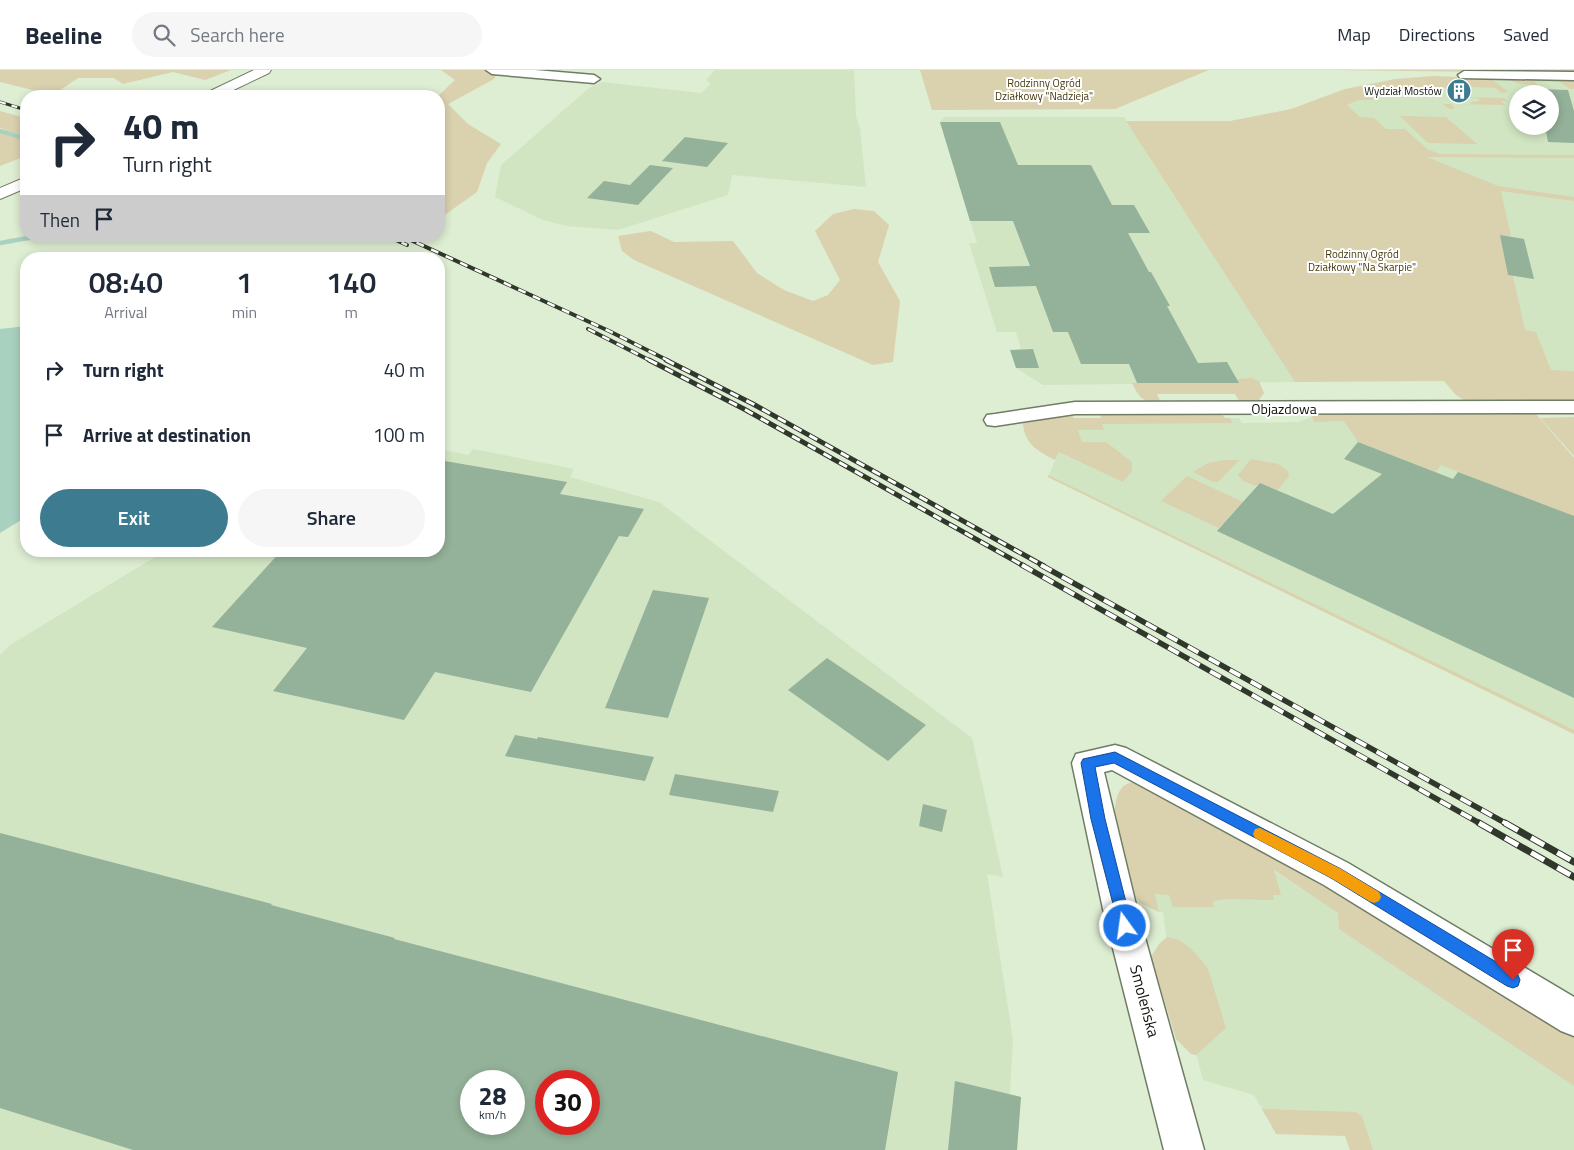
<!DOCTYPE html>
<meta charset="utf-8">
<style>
:root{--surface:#fff;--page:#f6f6f7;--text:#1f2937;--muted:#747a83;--line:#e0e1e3;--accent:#3c7b90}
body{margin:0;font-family:"Titillium Web",sans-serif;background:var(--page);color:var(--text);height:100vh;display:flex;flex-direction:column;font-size:19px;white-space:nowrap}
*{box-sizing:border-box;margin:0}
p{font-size:16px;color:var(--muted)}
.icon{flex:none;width:28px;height:28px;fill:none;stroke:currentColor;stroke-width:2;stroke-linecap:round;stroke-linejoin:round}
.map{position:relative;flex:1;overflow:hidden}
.details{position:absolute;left:20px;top:182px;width:425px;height:305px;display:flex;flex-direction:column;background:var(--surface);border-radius:20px;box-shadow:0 2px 8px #0003}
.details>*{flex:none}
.guide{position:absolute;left:20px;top:20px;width:425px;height:152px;border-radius:20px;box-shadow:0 2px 8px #0003;background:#fff;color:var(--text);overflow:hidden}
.controls{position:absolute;left:1509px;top:15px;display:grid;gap:10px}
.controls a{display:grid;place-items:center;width:50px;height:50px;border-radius:50%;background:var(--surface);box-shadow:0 2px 8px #0003;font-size:25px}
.speed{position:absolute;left:460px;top:1000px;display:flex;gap:10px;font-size:25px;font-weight:700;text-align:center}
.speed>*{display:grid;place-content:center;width:65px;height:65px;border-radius:50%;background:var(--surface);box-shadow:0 2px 8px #0003;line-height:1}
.speed small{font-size:12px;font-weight:400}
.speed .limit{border:8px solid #d22;background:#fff;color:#111}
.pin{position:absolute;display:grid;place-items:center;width:42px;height:42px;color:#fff;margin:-51px -21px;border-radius:50% 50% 50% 0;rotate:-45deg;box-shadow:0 0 5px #0007}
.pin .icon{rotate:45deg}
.me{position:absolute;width:55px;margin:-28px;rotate:346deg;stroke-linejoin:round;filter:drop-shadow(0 0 4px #0008)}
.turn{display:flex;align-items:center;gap:18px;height:105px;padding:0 20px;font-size:22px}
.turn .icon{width:65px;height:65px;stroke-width:2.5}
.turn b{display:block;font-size:35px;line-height:42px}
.then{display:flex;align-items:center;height:48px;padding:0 20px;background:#0003;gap:10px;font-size:19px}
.eta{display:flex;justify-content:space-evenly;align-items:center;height:85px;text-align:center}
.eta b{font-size:30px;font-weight:600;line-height:35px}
.cta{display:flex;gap:10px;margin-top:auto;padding:10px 20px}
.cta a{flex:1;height:58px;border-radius:30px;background:var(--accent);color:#fff;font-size:20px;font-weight:600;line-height:58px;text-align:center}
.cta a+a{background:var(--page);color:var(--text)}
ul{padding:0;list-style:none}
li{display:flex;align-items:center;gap:15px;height:65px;padding:0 20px}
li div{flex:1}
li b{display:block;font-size:19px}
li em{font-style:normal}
header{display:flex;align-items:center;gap:30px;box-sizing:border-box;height:70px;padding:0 25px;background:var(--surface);border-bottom:1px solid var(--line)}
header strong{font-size:24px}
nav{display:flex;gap:28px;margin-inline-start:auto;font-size:18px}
.search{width:350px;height:45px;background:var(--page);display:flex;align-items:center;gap:12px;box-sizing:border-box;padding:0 18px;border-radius:28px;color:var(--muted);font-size:19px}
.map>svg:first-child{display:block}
</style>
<header>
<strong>Beeline</strong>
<div class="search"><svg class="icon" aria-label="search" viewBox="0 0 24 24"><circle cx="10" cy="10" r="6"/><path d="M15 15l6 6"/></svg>Search here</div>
<nav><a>Map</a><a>Directions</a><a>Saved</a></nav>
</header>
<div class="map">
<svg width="1574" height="1080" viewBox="0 0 1574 1080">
<rect width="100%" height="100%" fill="#deeed2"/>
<!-- built -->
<g fill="#d1e5c2" fill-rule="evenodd">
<polygon points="715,0 854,0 856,46 860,59 866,117 732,105 728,125 618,160 566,156 543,150 495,127 501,95 589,18 602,12 701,23 711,14 706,10"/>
<path d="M1467 10H1574V311H1527L1426 86 1337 34 1391 17ZM1518 24H1550V56H1518Z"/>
<polygon points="944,47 1124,47 1295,312 1043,315 1016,298 1010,280 1021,279 1016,262 997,262 969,173 977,173 940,52"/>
<polygon points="1311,347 1538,347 1574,388 1574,664 1048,407 1074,348 1239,348 1242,353 1299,352"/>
<path d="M439 379 468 385 473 379 574 399 570 407 659 432 972 668 1003 807 987 804 1013 969 1010 1024 1021 1027 1017 1080H0V585L10 575 165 481H439ZM471 1011H514V1054H471ZM546 1011H589V1054H546Z"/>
<polygon points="1150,719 1574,998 1574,1080 1360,1080 1351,1052 1267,1048 1254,1025 1203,1010 1167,873 1163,842 1159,842 1155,824"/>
</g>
<!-- green -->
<g fill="#dad1af">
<polygon points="0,0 231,0 205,10 173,2 123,14 114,8 78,8 53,25 0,12"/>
<polygon points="441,0 499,0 494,9 448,34 468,54 501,74 487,93 477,122 439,149 438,26 455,10"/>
<polygon points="920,0 1209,0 1115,39 932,40"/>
<polygon points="1332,0 1574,0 1574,3"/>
<polygon points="1433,6 1490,8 1509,22 1501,23 1496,18 1471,17 1468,17 1469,18 1403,17 1411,25 1392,23 1396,27 1372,27 1374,30 1358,30 1347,35 1360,47 1374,48 1386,59 1405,59 1427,79 1440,84 1574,85 1574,88 1427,87 1498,116 1574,127 1574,131 1501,121 1511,167 1501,165 1508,205 1513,206 1525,260 1536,262 1551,300 1574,301 1574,331 1467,332 1456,325 1444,311 1295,312 1126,51 1230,51 1291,39 1345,19 1395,9"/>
<polygon points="1505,9 1574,9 1574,19 1570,19 1560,12 1534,11 1538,15 1520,14"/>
<path d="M1465 27 1503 28 1508 31H1501L1505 35 1451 34 1455 38C1449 41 1447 37 1443 34H1470L1471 32 1481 31 1477 28Z"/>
<polygon points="0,41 26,48 26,86 0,96 0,59 7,60 0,58"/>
<polygon points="1400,46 1446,47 1477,74 1428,73"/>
<polygon points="854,139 874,141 889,155 878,192 900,231 893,292 873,295 634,190 622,181 618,166 651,161 674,172 733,171 757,203 784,220 813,231 828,225 840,210 815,161 833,144"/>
<path d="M1252 308 1259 311 1264 323 1259 330 1244 333 1239 331 1235 324H1157L1161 333C1143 332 1140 329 1132 313H1238L1236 309Z"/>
<path d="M1100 343H1221L1225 348H1230L1232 353 1102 354 1104 360H1078L1082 372H1106L1132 392V401L1123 412 1059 382 1055 390C1039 382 1024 374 1023 353L1071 344 1074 348H1101Z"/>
<polygon points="1311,344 1536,344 1574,388 1574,447 1441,395 1436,402 1358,372 1344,351 1314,352"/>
<polygon points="1574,347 1574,386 1540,348"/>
<polygon points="1251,389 1278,394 1288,401 1289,406 1278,420 1260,413 1256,416 1243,411 1238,405"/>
<polygon points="1224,390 1239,390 1218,412 1213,412 1193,402 1208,393"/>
<polygon points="1048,405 1574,660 1574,664 1048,407"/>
<polygon points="1187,406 1243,432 1219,458 1161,431"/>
<path d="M1136 712 1281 783 1574 963V1016L1339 859 1338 843 1274 800 1281 825H1273L1274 830 1226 829 1213 831 1214 837H1173L1169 825 1155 824 1159 842 1140 833 1133 824 1114 745C1116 729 1117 713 1136 712Z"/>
<path d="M1167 867C1184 868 1199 886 1208 899L1226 958 1196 985 1191 984 1176 969 1151 887 1159 874Z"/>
<polygon points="1262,1039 1356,1042 1362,1046 1373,1080 1350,1080 1345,1066 1276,1064"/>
</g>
<!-- water -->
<polygon fill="#a9d1c0" points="26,256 26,447 0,463 0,259"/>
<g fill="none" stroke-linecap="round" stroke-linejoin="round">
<!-- stream-far1 -->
<polyline stroke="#a9d1c0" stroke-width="4" points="0,61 26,69"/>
<!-- stream -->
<polyline stroke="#a9d1c0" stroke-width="4.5" points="0,173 39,166"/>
</g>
<!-- building -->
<g fill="#94b199" fill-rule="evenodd">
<polygon points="1537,19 1568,20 1574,41 1574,73 1548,72 1545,56 1550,56 1550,24 1538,24"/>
<polygon points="940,52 1000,52 1018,95 1091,95 1112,135 1134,135 1150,163 1128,163 1149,202 1151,202 1170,236 1167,236 1198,293 1227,292 1239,313 1137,313 1129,294 1081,294 1068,262 1053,262 1036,216 995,217 989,197 1030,196 1013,151 970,151"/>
<polygon points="685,67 728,73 707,97 662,91"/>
<polygon points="650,95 673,98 638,135 587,128 604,111 630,115"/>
<polygon points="1500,165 1524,169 1534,209 1508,205"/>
<polygon points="1033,279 1039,298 1016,298 1010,280"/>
<polygon points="1358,372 1453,409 1458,402 1574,446 1574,628 1217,461 1260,413 1333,444 1382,404 1344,389"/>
<polygon points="439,390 567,412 560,424 644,439 628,467 619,466 531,622 435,602 404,650 273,621 307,578 212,557 281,481 439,481"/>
<polygon points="653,520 709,528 668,648 605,638"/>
<polygon points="827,588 926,655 888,691 788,620"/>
<polygon points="515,665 537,669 538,667 654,687 645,711 505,686"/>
<polygon points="675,704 779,721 773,742 669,725"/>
<polygon points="923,734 947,740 942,762 919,756"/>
<path d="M0 763 272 834 271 835 395 868 394 869 898 1002 885 1080H133L0 1038ZM471 1011H514V1054H471ZM546 1011H589V1054H546Z"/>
<polygon points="955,1011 1021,1027 1017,1080 948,1080"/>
</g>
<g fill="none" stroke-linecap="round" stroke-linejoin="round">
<defs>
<g id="street">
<polygon points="486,0 535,0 594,5 600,9 594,13 492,4"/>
<polygon points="1464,1 1574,2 1574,10 1460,8 1458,5"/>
<polygon points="1574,331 1574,343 1075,344 995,356 987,355 984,350 987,345 995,344 1075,332"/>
<polygon points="1115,675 1126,678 1348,793 1574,927 1574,966 1561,961 1324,815 1112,700 1104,702 1137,839 1204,1080 1164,1080 1103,839 1072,693 1076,684"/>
</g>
<g id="secondary">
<polygon points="254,0 271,0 269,3 221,26 204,26 206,23"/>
<polygon points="26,107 26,118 0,129 0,118"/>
</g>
</defs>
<!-- street casing -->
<use href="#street" stroke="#6f7d64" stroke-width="3"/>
<!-- secondary casing -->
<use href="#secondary" stroke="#6f7d64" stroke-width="2"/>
<!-- street -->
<use href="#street" fill="#fff" fill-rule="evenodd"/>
<!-- secondary -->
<use href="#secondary" fill="#fff" fill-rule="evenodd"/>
<defs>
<polyline id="rail-far4" points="0,32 26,40"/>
<g id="rail-far3">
<polyline points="387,166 407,175"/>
<polyline points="402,166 609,261 669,291"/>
<polyline points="588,259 651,291"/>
</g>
<g id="rail-far2">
<polyline points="649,290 744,339 1024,496"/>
<polyline points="666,290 753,334 1044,496"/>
</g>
<g id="rail-far1">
<polyline points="1022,495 1481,754"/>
<polyline points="1041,495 1507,754"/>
</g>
<g id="rail">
<polyline points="1479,753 1574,807"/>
<polyline points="1505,753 1574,792"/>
</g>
</defs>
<!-- rail-far4 casing -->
<use href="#rail-far4" stroke="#30372b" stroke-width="3"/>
<!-- rail-far3 casing -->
<use href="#rail-far3" stroke="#30372b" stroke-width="4"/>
<!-- rail-far2 casing -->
<use href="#rail-far2" stroke="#30372b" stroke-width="5"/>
<!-- rail-far1 casing -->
<use href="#rail-far1" stroke="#30372b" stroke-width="5.5"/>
<!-- rail casing -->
<use href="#rail" stroke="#30372b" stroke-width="7"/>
<!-- rail-far4 -->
<use href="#rail-far4" stroke="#fff" stroke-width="2" stroke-dasharray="6" stroke-linecap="butt"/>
<!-- rail-far3 -->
<use href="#rail-far3" stroke="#fff" stroke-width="2.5" stroke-dasharray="8" stroke-linecap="butt"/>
<!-- rail-far2 -->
<use href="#rail-far2" stroke="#fff" stroke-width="3" stroke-dasharray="9" stroke-linecap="butt"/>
<!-- rail-far1 -->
<use href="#rail-far1" stroke="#fff" stroke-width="4" stroke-dasharray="12" stroke-linecap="butt"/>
<!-- rail -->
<use href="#rail" stroke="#fff" stroke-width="5" stroke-dasharray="15" stroke-linecap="butt"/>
</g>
<!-- route -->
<polygon fill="#1a73e8" stroke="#114b97" points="1115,682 1341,799 1518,905 1520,910 1518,916 1513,918 1507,916 1331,808 1114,693 1095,697 1105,749 1132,856 1130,861 1125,863 1120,861 1091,749 1081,693 1083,689"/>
<!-- slow -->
<polygon fill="#f59e0b" points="1260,758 1341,799 1379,822 1381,827 1379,831 1374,833 1369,831 1331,808 1255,768 1253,764 1255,759"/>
<!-- icons -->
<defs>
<symbol id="building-disc" viewBox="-11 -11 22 22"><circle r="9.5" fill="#3c7b90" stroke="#fff"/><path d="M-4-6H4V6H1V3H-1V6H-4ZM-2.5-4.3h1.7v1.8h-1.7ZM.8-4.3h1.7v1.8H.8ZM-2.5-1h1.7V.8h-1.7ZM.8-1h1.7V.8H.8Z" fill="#fff"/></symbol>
</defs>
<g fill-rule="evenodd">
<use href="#building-disc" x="1445" y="7" width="28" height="28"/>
</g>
<g text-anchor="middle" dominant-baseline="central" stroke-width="4" stroke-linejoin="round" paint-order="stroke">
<!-- far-park labels -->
<g font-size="11" fill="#43380c" stroke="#fff">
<text x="1044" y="13">Rodzinny Ogród<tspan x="1044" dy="13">Działkowy "Nadzieja"</tspan></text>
<text x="1362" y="184">Rodzinny Ogród<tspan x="1362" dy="13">Działkowy "Na Skarpie"</tspan></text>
</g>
<!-- far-poi labels -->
<g font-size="11" fill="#0f140b" stroke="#fff" text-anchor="end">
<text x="1442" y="21">Wydział Mostów</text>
</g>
<!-- street labels -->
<g font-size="14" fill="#0f140b" stroke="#fff">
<text x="1284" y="338">Objazdowa</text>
</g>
<!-- near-street labels -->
<g font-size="16" fill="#0f140b" stroke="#fff">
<text transform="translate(1145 931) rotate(75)">Smoleńska</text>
</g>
</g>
</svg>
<div class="controls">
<a><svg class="icon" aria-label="layers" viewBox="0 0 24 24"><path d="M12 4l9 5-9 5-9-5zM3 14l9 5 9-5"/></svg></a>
</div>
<div class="speed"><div>28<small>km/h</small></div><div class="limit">30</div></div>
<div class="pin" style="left:1513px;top:910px;background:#d93025"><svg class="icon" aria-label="arrive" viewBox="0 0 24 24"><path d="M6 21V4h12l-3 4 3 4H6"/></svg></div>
<svg class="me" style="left:1125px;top:856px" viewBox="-20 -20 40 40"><circle r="17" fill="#1a73e8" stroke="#fff" stroke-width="3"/><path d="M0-11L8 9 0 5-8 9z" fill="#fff"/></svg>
<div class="guide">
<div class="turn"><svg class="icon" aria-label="right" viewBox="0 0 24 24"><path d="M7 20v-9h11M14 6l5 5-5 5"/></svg><div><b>40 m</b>Turn right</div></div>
<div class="then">Then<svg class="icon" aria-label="arrive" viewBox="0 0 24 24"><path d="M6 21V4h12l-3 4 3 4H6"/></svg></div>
</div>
<section class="details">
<div class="eta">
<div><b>08:40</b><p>Arrival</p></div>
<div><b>1</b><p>min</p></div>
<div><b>140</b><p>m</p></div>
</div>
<ul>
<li><svg class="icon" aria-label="right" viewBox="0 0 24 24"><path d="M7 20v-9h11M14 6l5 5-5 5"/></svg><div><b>Turn right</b></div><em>40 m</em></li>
<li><svg class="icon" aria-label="arrive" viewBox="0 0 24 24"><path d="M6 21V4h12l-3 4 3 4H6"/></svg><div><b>Arrive at destination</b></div><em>100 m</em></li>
</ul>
<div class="cta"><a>Exit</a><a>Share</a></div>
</section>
</div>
